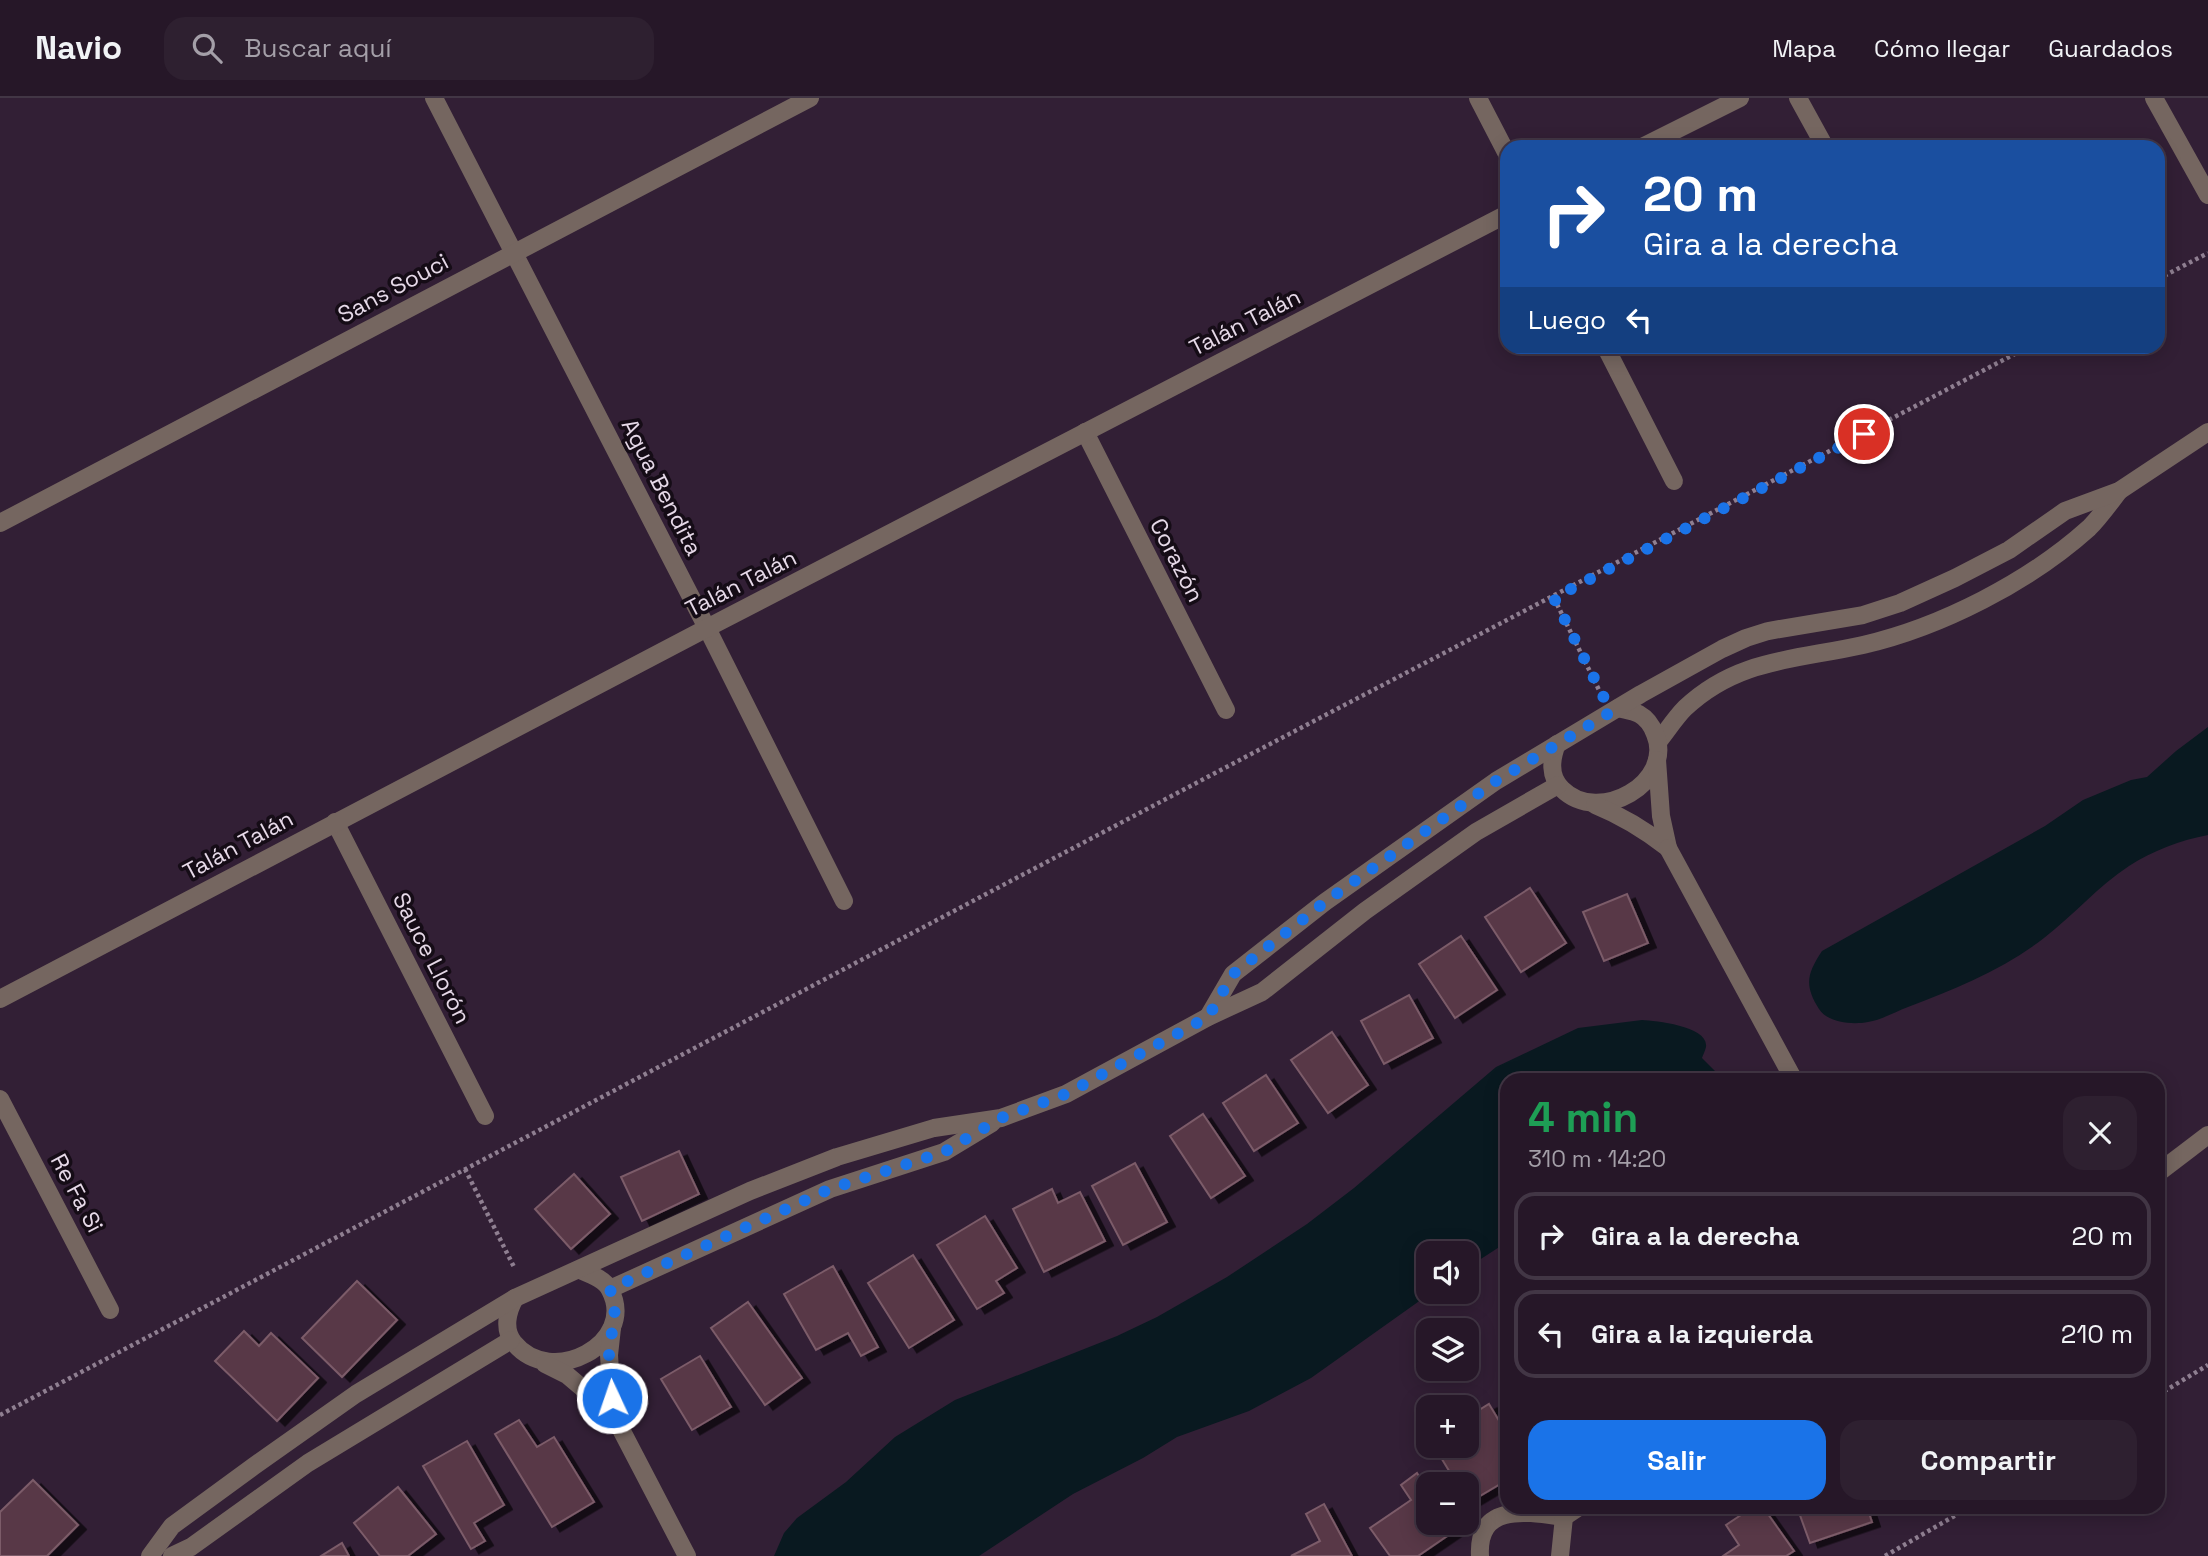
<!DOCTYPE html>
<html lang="es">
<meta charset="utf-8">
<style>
:root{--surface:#261728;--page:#2e2030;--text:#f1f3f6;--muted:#a49fa8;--line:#423645;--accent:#1a73e8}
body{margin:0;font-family:"Space Grotesk",sans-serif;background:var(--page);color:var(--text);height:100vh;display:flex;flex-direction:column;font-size:26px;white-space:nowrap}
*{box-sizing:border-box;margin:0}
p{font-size:23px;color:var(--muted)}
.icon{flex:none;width:38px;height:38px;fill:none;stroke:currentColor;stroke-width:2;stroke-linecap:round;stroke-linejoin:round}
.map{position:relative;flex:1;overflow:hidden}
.drawer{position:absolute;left:1500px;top:975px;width:665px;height:441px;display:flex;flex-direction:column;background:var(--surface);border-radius:21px;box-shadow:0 4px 18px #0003,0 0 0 2px var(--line)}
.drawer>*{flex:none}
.banner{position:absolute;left:1500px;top:42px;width:665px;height:214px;border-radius:21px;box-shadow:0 4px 18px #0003,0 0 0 2px var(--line);background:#1a4fa0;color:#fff;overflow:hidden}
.fabs{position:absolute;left:1416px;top:1143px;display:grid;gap:14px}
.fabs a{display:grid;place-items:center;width:63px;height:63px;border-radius:14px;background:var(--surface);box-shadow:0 4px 18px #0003,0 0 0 2px var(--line);font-size:35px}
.pin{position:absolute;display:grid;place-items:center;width:60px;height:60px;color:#fff;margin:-30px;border:4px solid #fff;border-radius:50%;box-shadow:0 2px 7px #0007}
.me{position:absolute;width:77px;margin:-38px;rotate:357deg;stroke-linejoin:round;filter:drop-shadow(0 0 5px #0008)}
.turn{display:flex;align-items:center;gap:24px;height:147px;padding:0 28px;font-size:32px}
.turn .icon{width:91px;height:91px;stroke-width:2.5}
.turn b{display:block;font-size:49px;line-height:60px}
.then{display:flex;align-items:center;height:66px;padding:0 28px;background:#0003;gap:14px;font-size:26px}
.round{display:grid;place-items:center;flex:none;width:74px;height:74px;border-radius:21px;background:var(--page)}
.overview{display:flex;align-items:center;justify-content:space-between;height:119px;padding:0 28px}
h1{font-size:42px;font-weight:800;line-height:52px;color:#1e9e55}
.button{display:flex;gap:14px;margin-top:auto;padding:14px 28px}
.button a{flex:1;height:80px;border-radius:21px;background:var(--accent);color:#fff;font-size:28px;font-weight:800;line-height:80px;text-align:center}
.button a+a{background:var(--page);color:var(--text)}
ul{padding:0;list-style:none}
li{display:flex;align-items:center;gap:21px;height:88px;margin:0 14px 10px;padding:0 14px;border:4px solid var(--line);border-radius:21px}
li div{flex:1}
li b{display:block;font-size:26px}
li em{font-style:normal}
header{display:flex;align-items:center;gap:42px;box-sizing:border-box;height:98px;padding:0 35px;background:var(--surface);border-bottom:2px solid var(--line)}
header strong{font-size:33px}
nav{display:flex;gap:38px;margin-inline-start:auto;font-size:24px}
.search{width:490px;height:63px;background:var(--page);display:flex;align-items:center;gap:18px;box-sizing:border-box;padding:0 24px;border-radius:21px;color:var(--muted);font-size:26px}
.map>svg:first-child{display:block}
</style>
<header>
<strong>Navio</strong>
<div class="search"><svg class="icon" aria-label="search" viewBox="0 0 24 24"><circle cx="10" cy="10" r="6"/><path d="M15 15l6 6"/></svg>Buscar aquí</div>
<nav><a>Mapa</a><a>Cómo llegar</a><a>Guardados</a></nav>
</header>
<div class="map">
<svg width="2208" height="1458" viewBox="0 0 2208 1458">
<defs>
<filter id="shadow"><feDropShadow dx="8" dy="4.5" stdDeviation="0" flood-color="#0009"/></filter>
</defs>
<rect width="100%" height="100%" fill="#321f35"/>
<!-- water -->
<g fill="#091920">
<path d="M2208 629V737C2181 742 2152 753 2129 768 2098 788 2074 817 2044 840 2004 871 1955 891 1908 909 1895 914 1881 922 1868 924 1853 927 1828 925 1819 911 1804 887 1807 876 1822 853L2045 728 2083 702 2131 682 2147 679 2176 653Z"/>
<path d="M1642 922C1656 923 1709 928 1706 949 1705 953 1703 957 1702 960L1716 974 1714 982H1507V1144L1467 1170 1466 1155H1428V1194H1432L1311 1280 1249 1313 1177 1339 1143 1360 1073 1396 979 1458H774L784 1435 797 1420 846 1384 895 1339 955 1302 1117 1238 1157 1219 1227 1179 1307 1126 1354 1090 1496 969 1578 930Z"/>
</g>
<!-- building -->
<g fill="#583947" stroke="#7c5b69" stroke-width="2" filter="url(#shadow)">
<polygon points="1530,790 1566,845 1521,874 1485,819"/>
<polygon points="1627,796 1648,845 1604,863 1583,814"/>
<polygon points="1461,838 1497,892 1455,920 1419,866"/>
<polygon points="1409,897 1433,940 1384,966 1361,923"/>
<polygon points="1332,934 1368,987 1328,1015 1291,962"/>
<polygon points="1266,977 1298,1025 1254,1053 1223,1005"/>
<polygon points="1203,1016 1245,1078 1211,1100 1170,1038"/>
<polygon points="679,1053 699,1096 642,1123 621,1079"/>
<polygon points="1135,1065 1167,1124 1123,1147 1092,1088"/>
<polygon points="574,1076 610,1116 571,1151 535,1111"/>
<polygon points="1052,1091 1058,1105 1080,1094 1105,1143 1044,1174 1013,1111"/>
<polygon points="985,1118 1017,1170 996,1183 1004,1195 977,1211 937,1147"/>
<polygon points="913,1157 954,1222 909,1250 868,1185"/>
<polygon points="833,1168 878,1249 861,1258 848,1235 816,1252 784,1196"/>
<polygon points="357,1183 397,1222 342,1279 302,1240"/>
<polygon points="748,1204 802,1280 765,1307 711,1230"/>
<polygon points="244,1233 259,1248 271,1235 318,1280 277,1323 215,1263"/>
<polygon points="700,1258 731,1309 692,1332 661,1281"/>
<polygon points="1489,1306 1507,1336 1507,1382 1468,1405 1466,1386 1457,1386 1434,1348 1466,1348 1466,1320"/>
<polygon points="519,1322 537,1349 554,1339 594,1404 552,1429 495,1336"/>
<polygon points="467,1343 504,1407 474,1425 485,1443 471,1451 423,1368"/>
<polygon points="1417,1375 1428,1392 1428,1424 1451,1424 1456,1432 1418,1458 1390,1458 1370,1430 1411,1402 1401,1387"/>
<polygon points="33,1382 78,1427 47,1458 0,1458 0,1414"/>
<polygon points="398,1389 436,1436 408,1458 380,1458 354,1425"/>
<polygon points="1324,1406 1352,1458 1291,1458 1320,1443 1306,1416"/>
<polygon points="1753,1409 1763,1409 1794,1453 1786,1458 1723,1458 1739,1447 1726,1427"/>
<polygon points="1797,1409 1867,1409 1872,1424 1810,1445"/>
<polygon points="342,1445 349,1458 321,1458"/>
</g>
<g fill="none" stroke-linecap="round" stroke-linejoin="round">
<!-- path -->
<g stroke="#8f7f91" stroke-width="4.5" stroke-dasharray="3.5 3.5" stroke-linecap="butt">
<polyline points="2158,181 2208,155"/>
<polyline points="1554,500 1599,592"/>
<polyline points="465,1071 514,1169"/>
<polyline points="2158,1297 2208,1267"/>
<polyline points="0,1317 1253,655 2030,248"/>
<polyline points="1885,1458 1970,1409"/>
</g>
<!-- minor -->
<g stroke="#756660" stroke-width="18">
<polyline points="434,0 707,530 844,803"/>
<polyline points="1478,0 1507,56"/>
<polyline points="1798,0 1825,49"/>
<polyline points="2154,0 2208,97"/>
<polyline points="1642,49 1740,0"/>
<polyline points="1605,248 1674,383"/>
<polyline points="1085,334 1226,612"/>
<polyline points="0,425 810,0"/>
<path d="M1658 644C1667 633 1675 620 1685 610 1738 560 1797 562 1863 547 1941 529 2029 484 2089 430 2100 419 2110 405 2119 393"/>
<path d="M1557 646C1551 661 1549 679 1562 691 1599 728 1675 684 1655 636 1652 628 1648 621 1639 616 1633 613 1625 612 1618 610"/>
<path d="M1595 707C1622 718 1645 732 1668 750L1661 718 1657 662"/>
<polyline points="335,724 485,1018"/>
<polyline points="1668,750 1794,982"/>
<polyline points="0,901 707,530 1507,116"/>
<polyline points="1208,919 1233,876 1325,804 1496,683 1641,596 1722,551 1746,540 1768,533 1863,517 1900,505 1955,480 2009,452 2065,413 2119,393 2208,334"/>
<polyline points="0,1001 110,1212"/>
<polyline points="2158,1075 2208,1037"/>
<polyline points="610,1191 830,1091 944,1054 992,1025"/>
<path d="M515 1200C507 1214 503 1232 514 1245 551 1291 638 1245 610 1192 605 1181 590 1176 580 1172"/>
<polyline points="545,1266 567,1277 613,1316 609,1257 612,1230"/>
<polyline points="613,1316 687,1458"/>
<polyline points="150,1458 172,1428 254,1368 356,1296 515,1200 750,1093 837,1059 934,1030 1001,1020 1066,996 1208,919 1262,894 1365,813 1476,734 1558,687"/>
<polyline points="172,1458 191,1449 308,1365 511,1242"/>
<path d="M1480 1458C1477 1404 1528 1414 1564 1419L1579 1409"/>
<polyline points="1560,1458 1564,1419"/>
</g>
</g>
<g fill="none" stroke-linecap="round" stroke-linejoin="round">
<!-- route -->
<polyline stroke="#1a73e8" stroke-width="12" stroke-dasharray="0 21.6" points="612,1300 609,1257 615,1210 610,1191 830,1091 944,1054 1001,1020 1066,996 1208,919 1233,876 1325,804 1496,683 1611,614 1554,500 1864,336"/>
</g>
<g text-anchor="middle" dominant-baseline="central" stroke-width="7" stroke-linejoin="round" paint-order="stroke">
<!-- street labels -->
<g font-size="23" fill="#e6d9e8" stroke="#150c16">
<text transform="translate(393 190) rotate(-28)">Sans Souci</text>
<text transform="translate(1245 224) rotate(-27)">Talán Talán</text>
<text transform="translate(662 389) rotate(63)">Agua Bendita</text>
<text transform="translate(1177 462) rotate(63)">Corazón</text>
<text transform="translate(741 485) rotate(-27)">Talán Talán</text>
<text transform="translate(238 747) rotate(-28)">Talán Talán</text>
<text transform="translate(432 860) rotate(63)">Sauce Llorón</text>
<text transform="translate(77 1095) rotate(62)">Re Fa Si</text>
</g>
</g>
</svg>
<div class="fabs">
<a><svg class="icon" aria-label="sound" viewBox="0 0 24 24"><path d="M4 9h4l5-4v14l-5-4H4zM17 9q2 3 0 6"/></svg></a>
<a><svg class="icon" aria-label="layers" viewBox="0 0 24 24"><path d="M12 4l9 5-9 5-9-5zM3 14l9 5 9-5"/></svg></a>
<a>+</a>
<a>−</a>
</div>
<div class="pin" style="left:1864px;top:336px;background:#d93025"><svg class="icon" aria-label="arrive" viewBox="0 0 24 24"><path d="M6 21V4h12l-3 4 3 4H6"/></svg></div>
<svg class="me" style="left:612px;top:1300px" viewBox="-20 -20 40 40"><circle r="17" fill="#1a73e8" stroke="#fff" stroke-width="3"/><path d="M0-11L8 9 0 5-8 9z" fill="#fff"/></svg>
<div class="banner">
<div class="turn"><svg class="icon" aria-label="right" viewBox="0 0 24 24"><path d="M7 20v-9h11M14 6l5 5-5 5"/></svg><div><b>20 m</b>Gira a la derecha</div></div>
<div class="then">Luego<svg class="icon" aria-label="left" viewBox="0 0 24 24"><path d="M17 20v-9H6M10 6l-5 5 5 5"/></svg></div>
</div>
<section class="drawer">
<div class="overview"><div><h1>4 min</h1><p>310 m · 14:20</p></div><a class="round"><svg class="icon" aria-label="close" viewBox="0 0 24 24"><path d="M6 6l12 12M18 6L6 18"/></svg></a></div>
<ul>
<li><svg class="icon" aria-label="right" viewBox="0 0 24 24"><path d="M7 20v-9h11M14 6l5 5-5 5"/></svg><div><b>Gira a la derecha</b></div><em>20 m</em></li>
<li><svg class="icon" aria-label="left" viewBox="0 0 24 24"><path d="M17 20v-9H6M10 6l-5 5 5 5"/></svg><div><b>Gira a la izquierda</b></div><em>210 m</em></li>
</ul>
<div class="button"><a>Salir</a><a>Compartir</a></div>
</section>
</div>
